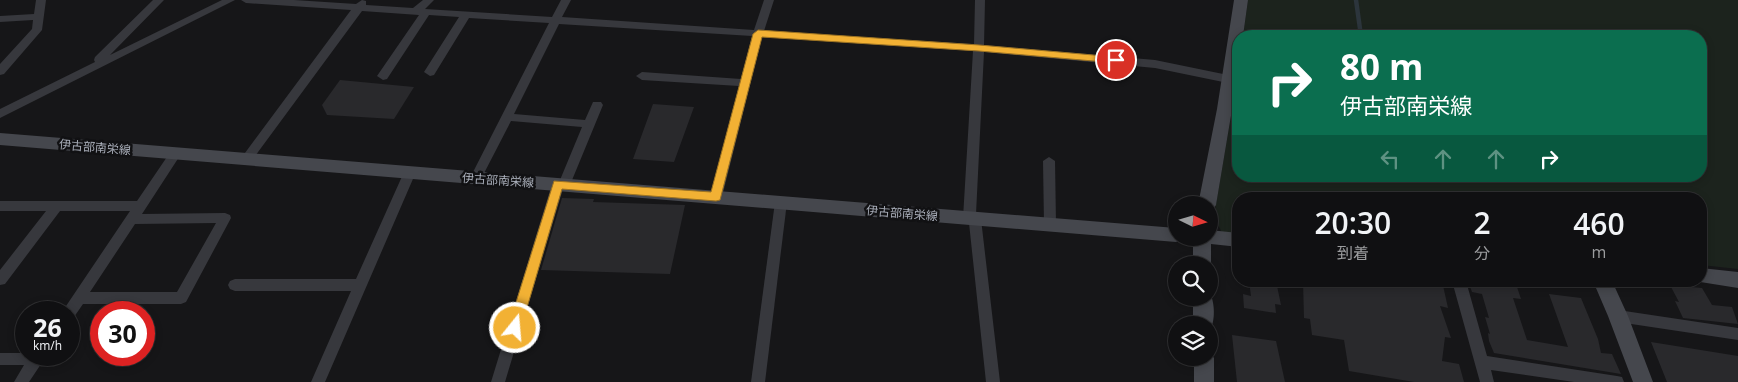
<!DOCTYPE html>
<html lang="ja">
<meta charset="utf-8">
<style>
:root{--surface:#101012;--page:#1e1e20;--text:#f1f3f6;--muted:#9c9d9f;--line:#303032}
body{margin:0;font-family:"Open Sans","Noto Sans JP",sans-serif;background:var(--page);color:var(--text);height:100vh;display:flex;flex-direction:column;font-size:19px;white-space:nowrap}
*{box-sizing:border-box;margin:0}
p{font-size:16px;color:var(--muted)}
.icon{flex:none;width:28px;height:28px;fill:none;stroke:currentColor;stroke-width:2;stroke-linecap:round;stroke-linejoin:round}
.map{position:relative;flex:1;overflow:hidden}
.panel{position:absolute;left:1232px;top:192px;width:475px;height:95px;display:flex;flex-direction:column;background:var(--surface);border-radius:20px;box-shadow:0 2px 8px #0003,0 0 0 1px var(--line)}
.panel>*{flex:none}
.top-card{position:absolute;left:1232px;top:30px;width:475px;height:152px;border-radius:20px;box-shadow:0 2px 8px #0003,0 0 0 1px var(--line);background:#0b6e4f;color:#fff;overflow:hidden}
.needle{width:32px;rotate:95deg}
.buttons{position:absolute;left:1168px;top:196px;display:grid;gap:10px}
.buttons a{display:grid;place-items:center;width:50px;height:50px;border-radius:50%;background:var(--surface);box-shadow:0 2px 8px #0003,0 0 0 1px var(--line);font-size:25px}
.speed{position:absolute;left:15px;top:301px;display:flex;gap:10px;font-size:25px;font-weight:700;text-align:center}
.speed>*{display:grid;place-content:center;width:65px;height:65px;border-radius:50%;background:var(--surface);box-shadow:0 2px 8px #0003,0 0 0 1px var(--line);line-height:1}
.speed small{font-size:12px;font-weight:400}
.speed .limit{border:8px solid #d22;background:#fff;color:#111}
.pin{position:absolute;display:grid;place-items:center;width:42px;height:42px;color:#fff;margin:-21px;border:2px solid #fff;border-radius:50%;box-shadow:0 1px 5px #0007}
.me{position:absolute;width:55px;margin:-28px;rotate:17deg;stroke-linejoin:round;filter:drop-shadow(0 0 4px #0008)}
.turn{display:flex;align-items:center;gap:18px;height:105px;padding:0 25px;font-size:22px}
.turn .icon{width:65px;height:65px;stroke-width:2.5}
.turn b{display:block;font-size:35px;line-height:42px}
.lanes{display:flex;align-items:center;height:48px;padding:0 25px;background:#0003;justify-content:center;gap:25px;direction:ltr}
.lanes .off{opacity:.35}
.eta{display:flex;justify-content:space-evenly;align-items:center;height:85px;text-align:center}
.eta b{font-size:30px;font-weight:600;line-height:35px}
.map>svg:first-child{display:block}
</style>
<div class="map">
<svg width="1738" height="382" viewBox="0 0 1738 382">
<rect width="100%" height="100%" fill="#161618"/>
<!-- green -->
<polygon fill="#1c231d" points="1248,0 1738,0 1738,269 1701,265 1701,199 1239,199 1239,234 1222,233 1214,216 1239,69 1239,176 1701,176 1701,36 1243,36"/>
<g fill="none" stroke-linecap="round" stroke-linejoin="round">
<!-- stream -->
<polyline stroke="#2c353c" stroke-width="4.5" points="1356,0 1361,36"/>
</g>
<!-- building -->
<g fill="#29292c">
<polygon points="340,80 414,87 394,119 327,115 322,105"/>
<polygon points="653,104 694,107 674,162 633,159"/>
<polygon points="562,198 594,199 593,202 685,205 670,274 541,270"/>
<polygon points="1249,281 1276,281 1281,305 1275,304 1276,313 1244,308 1243,294 1251,296"/>
<polygon points="1303,281 1333,287 1333,281 1442,281 1448,308 1440,306 1451,338 1445,337 1442,361 1459,364 1464,382 1414,382 1349,371 1344,340 1312,335 1310,319 1304,318"/>
<polygon points="1468,281 1515,281 1521,299 1513,298 1527,340 1568,347 1549,294 1581,298 1598,339 1601,353 1612,354 1621,374 1494,353 1489,341 1488,333 1490,334 1485,317 1489,318 1482,294 1472,292"/>
<polygon points="1670,285 1702,288 1712,305 1732,307 1738,324 1683,318 1675,301 1679,302"/>
<polygon points="1232,335 1276,341 1285,382 1237,382"/>
<polygon points="1651,342 1738,356 1738,382 1667,382"/>
</g>
<g fill="none" stroke-linecap="round" stroke-linejoin="round">
<!-- street -->
<g fill="#37383d" fill-rule="evenodd">
<polygon points="36,0 46,0 42,30 4,74 0,75 0,64 32,29 33,20 0,22 0,16 34,14"/>
<polygon points="153,0 164,0 110,55 222,0 235,0 0,118 0,109 95,62 94,60 95,57"/>
<polygon points="241,0 294,0 356,4 362,0 366,1 366,5 413,8 423,0 434,0 425,9 552,17 561,0 571,0 562,17 754,30 764,0 774,0 764,31 974,44 975,0 985,0 984,45 1155,60 1228,75 1234,79 1228,83 1155,68 984,52 976,214 980,216 981,219 1000,382 986,382 969,223 964,221 963,218 973,51 762,37 722,197 720,200 712,200 710,197 739,86 642,80 636,76 642,72 741,79 752,36 559,24 514,114 585,120 593,102 601,102 603,105 570,185 568,188 563,189 505,382 491,382 552,184 554,181 560,180 582,127 511,121 480,181 472,181 470,178 549,23 469,18 434,75 430,76 424,72 459,17 429,15 387,79 383,80 377,76 419,15 362,11 250,163 246,164 240,160 242,157 351,10 246,3"/>
<path d="M175 150 181 154 142 214 225 213 230 215 231 218 186 302 181 304H83L74 317 69 319V312H62L130 211H60L5 284 0 285V270L46 211H0V201H137L171 151ZM216 223 177 292H90L135 224Z"/>
<polygon points="1049,157 1055,161 1056,225 1055,229 1045,229 1044,225 1043,161"/>
<polygon points="410,168 416,172 325,382 311,382 351,291 235,291 230,289 228,285 230,281 235,279 356,279 404,172"/>
<polygon points="781,197 785,199 787,202 765,382 751,382 775,202 777,199"/>
<polygon points="1452,281 1466,281 1487,356 1617,376 1622,377 1624,382 1574,382 1491,370 1494,382 1480,382"/>
<polygon points="1618,310 1738,328 1738,340 1618,322 1613,320 1611,316 1613,312"/>
<polygon points="0,353 26,353 26,355 47,355 29,382 14,382 24,365 0,365"/>
</g>
<!-- secondary -->
<g fill="#45474d" fill-rule="evenodd">
<polygon points="1234,0 1248,0 1243,36 1239,36 1239,68 1216,205 1213,210 1209,211 1209,205 1198,205 1217,109"/>
<polygon points="0,133 1176,228 1176,238 1184,238 1176,242 0,145"/>
<polygon points="1209,230 1239,233 1239,247 1211,244 1211,265 1209,270 1209,265 1193,265 1193,238 1209,238"/>
<polygon points="1701,268 1738,272 1738,288 1694,281 1701,281"/>
<polygon points="1593,281 1612,281 1628,316 1653,382 1633,382 1608,316"/>
<path d="M1209 292C1215 300 1216 323 1209 331V325H1193V298H1209Z"/>
<polygon points="1209,351 1214,358 1214,382 1194,382 1194,358 1209,358"/>
</g>
</g>
<!-- route -->
<polygon fill="#f2b134" stroke="#9d7322" points="758,30 979,45 1116,57 1121,60 1116,63 979,51 762,37 720,200 716,201 562,189 521,328 519,332 515,334 510,332 508,328 554,181 711,192 753,34"/>
<g text-anchor="middle" dominant-baseline="central" stroke-width="5" stroke-linejoin="round" paint-order="stroke">
<!-- street labels -->
<g font-size="12" fill="#a8adb8" stroke="#111113">
<text transform="translate(95 147) rotate(5)">伊古部南栄線</text>
<text transform="translate(498 180) rotate(4)">伊古部南栄線</text>
<text transform="translate(902 213) rotate(5)">伊古部南栄線</text>
</g>
</g>
</svg>
<div class="buttons">
<a><svg class="needle" viewBox="-14 -14 28 28"><path d="M0-13l5 13h-10z" fill="#e53935"/><path d="M0 13l5-13h-10z" fill="#9c9d9f"/></svg></a>
<a><svg class="icon" aria-label="search" viewBox="0 0 24 24"><circle cx="10" cy="10" r="6"/><path d="M15 15l6 6"/></svg></a>
<a><svg class="icon" aria-label="layers" viewBox="0 0 24 24"><path d="M12 4l9 5-9 5-9-5zM3 14l9 5 9-5"/></svg></a>
</div>
<div class="speed"><div>26<small>km/h</small></div><div class="limit">30</div></div>
<div class="pin" style="left:1116px;top:60px;background:#d93025"><svg class="icon" aria-label="arrive" viewBox="0 0 24 24"><path d="M6 21V4h12l-3 4 3 4H6"/></svg></div>
<svg class="me" style="left:515px;top:328px" viewBox="-20 -20 40 40"><circle r="17" fill="#f2b134" stroke="#fff" stroke-width="3"/><path d="M0-11L8 9 0 5-8 9z" fill="#fff"/></svg>
<div class="top-card">
<div class="turn"><svg class="icon" aria-label="right" viewBox="0 0 24 24"><path d="M7 20v-9h11M14 6l5 5-5 5"/></svg><div><b>80 m</b>伊古部南栄線</div></div>
<div class="lanes"><svg class="icon off" aria-label="left" viewBox="0 0 24 24"><path d="M17 20v-9H6M10 6l-5 5 5 5"/></svg><svg class="icon off" aria-label="ahead" viewBox="0 0 24 24"><path d="M12 20V5M6 11l6-6 6 6"/></svg><svg class="icon off" aria-label="ahead" viewBox="0 0 24 24"><path d="M12 20V5M6 11l6-6 6 6"/></svg><svg class="icon" aria-label="right" viewBox="0 0 24 24"><path d="M7 20v-9h11M14 6l5 5-5 5"/></svg></div>
</div>
<section class="panel">
<div class="eta">
<div><b>20:30</b><p>到着</p></div>
<div><b>2</b><p>分</p></div>
<div><b>460</b><p>m</p></div>
</div>
</section>
</div>
